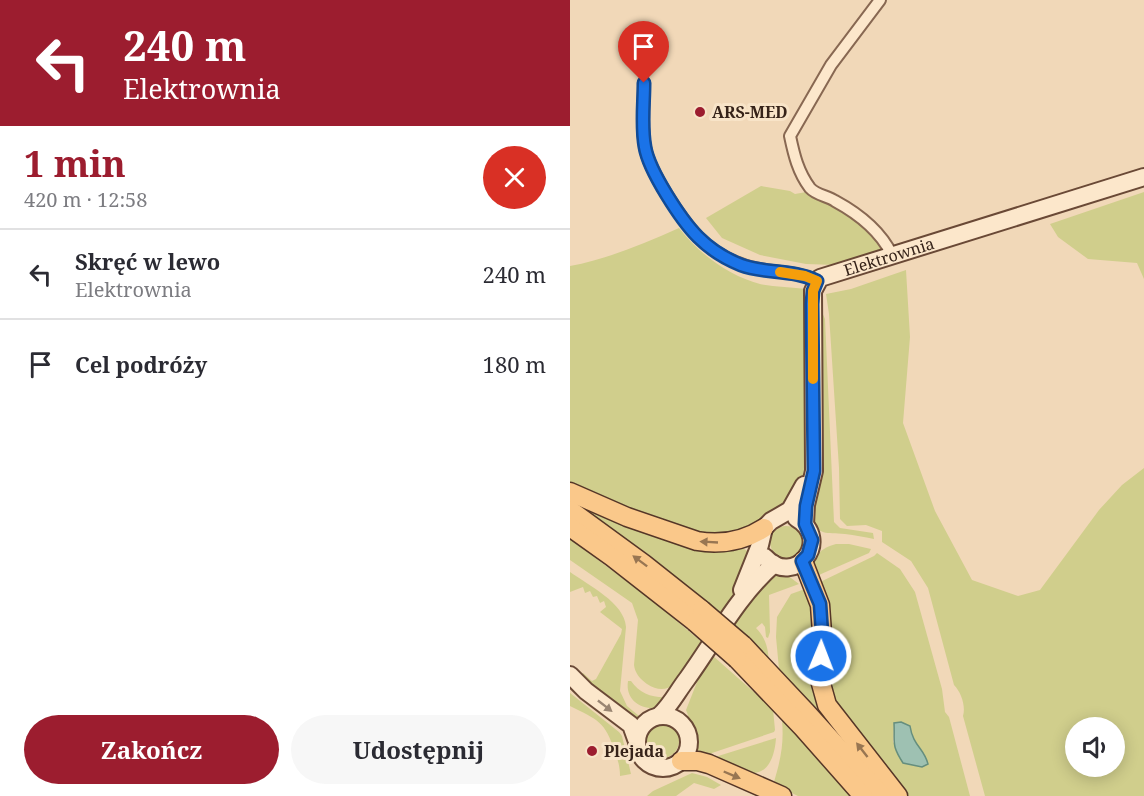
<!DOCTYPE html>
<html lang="pl">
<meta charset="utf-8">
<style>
:root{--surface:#fff;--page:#f7f7f7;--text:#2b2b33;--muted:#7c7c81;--line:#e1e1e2;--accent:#9c1d2f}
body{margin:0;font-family:"Noto Serif",serif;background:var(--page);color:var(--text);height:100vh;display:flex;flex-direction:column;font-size:22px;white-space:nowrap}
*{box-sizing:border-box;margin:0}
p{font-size:20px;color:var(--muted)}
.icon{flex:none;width:33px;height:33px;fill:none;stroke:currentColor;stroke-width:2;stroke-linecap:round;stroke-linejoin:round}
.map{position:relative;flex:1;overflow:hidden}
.panel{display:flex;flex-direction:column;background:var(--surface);width:570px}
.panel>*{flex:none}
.hud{background:#9c1d2f;color:#fff;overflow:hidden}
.buttons{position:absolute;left:495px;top:717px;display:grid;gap:12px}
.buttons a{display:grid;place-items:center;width:60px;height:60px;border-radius:50%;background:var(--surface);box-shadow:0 3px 15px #0003;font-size:30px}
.pin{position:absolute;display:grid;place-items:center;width:51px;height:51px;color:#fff;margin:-62px -26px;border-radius:50% 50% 50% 0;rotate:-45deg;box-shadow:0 0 6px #0007}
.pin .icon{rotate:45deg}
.me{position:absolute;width:66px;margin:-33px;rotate:1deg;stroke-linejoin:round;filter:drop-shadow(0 0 4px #0008)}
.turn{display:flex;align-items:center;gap:21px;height:126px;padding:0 24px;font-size:27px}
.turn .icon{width:78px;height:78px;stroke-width:2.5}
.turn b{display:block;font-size:42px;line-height:51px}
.round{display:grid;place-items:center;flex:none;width:63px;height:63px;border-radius:32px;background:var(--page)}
.overview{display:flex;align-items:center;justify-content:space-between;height:102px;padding:0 24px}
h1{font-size:36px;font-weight:700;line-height:45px;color:var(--accent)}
.button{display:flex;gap:12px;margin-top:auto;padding:12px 24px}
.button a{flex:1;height:69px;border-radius:36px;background:var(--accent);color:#fff;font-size:24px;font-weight:700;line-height:69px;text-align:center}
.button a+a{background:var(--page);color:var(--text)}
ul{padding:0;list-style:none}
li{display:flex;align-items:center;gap:18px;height:90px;padding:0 24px;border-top:2px solid var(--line)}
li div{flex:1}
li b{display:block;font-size:22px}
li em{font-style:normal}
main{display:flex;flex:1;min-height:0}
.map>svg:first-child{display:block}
</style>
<main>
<section class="panel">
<div class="hud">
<div class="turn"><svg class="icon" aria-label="left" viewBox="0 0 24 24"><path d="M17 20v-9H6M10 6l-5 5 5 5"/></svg><div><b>240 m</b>Elektrownia</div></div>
</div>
<div class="overview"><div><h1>1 min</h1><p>420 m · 12:58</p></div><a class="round" style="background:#d93025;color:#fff"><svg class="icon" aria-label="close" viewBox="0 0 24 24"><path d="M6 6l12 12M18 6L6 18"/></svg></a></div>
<ul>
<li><svg class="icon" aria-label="left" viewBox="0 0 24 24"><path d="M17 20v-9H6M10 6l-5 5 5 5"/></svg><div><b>Skręć w lewo</b><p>Elektrownia</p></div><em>240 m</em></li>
<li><svg class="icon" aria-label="arrive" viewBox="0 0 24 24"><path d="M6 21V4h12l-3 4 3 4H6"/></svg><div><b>Cel podróży</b></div><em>180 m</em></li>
</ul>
<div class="button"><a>Zakończ</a><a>Udostępnij</a></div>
</section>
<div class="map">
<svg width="574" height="796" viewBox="0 0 574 796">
<rect width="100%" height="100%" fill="#f1d8b8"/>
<!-- green -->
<g fill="#d0ce8c" fill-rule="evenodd">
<polygon points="191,186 220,191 225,194 242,191 264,200 319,248 266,265 236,264 190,255 152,238 136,218"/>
<polygon points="574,192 574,279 567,263 518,259 488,237 480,224"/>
<path d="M109 228C128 253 159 276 190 284 204 287 222 287 237 289L235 317 236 459C231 492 227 495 201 514 194 519 187 527 179 530 135 549 43 503 0 485V266C38 259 73 244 109 228Z"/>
<path d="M336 270 340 337 333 423 365 511 402 580 448 596 470 590 529 510 552 485 574 468V796H415L393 716C396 706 391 692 384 685L358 588 341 561 312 542V531L296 525 277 526 270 519 269 468 259 314 256 294 281 289ZM506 728H544V766H506Z"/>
<path d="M249 305 255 319 264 522 270 528 303 533 304 539C294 537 285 535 275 534 255 532 250 537 240 517Z"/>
<polygon points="12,508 81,534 174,549 179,552 174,575 153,615 78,554"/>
<circle cx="216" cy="542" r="16"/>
<path d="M0 539 83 601 134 644C122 663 105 703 77 684 70 679 65 673 64 665L68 620 62 603 0 560Z"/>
<path d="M266 544H279L301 549 299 553 242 578C240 559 248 549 266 544Z"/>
<path d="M307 553 330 569 345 592 372 689 375 712 379 717 400 796H335L274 716 259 690 246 584 304 556ZM324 724 340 726C342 739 346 747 355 755L347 764H341L323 742Z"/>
<path d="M0 572C18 585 55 603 56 627L50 691 57 706 69 716 67 720 10 676 13 673 22 681 26 679 51 634 52 629 30 612 36 607 34 601 30 603 27 596 23 597 20 591 15 593 13 587 0 592Z"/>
<path d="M207 575H217L229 584 199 595 200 632 198 638 196 637 195 627 192 623 186 628C196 638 198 648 199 662L163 624 197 578Z"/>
<polygon points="235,589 244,616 242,663 277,740 209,669 206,637 207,617 221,594"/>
<polygon points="142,655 203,709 205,730 204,732 142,753 140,755 129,752 127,749 125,733 116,710 131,672"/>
<path d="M58 681H61C70 694 83 698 98 697L88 708C71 710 55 700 58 681Z"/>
<path d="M0 693 49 732 52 736 61 774 50 776C50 767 48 760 45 752 35 721 28 720 0 706Z"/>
<path d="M212 720 283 796H228L205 785 204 782C211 758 214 744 212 720Z"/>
<circle cx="92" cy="741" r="17"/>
<path d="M206 738C205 753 200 775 180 773 169 772 155 762 145 757Z"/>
<polygon points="122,773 137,777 151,785 144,789 124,783 106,796 77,796 83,791"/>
</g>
<!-- water -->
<path fill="#9ec1b2" stroke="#658e7e" stroke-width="1.5" d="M331 722 340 726C343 746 354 748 358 764L352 767 333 763C321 744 325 744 324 723Z"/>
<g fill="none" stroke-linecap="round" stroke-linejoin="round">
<defs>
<g id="street">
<path d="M310 0 261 65 220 136C224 155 228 172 240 188 246 195 258 196 265 201 289 214 310 230 322 255"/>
<path d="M74 83C74 104 71 126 75 147 79 171 111 219 128 237 140 249 156 259 171 264 195 274 223 269 247 281"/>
</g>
<g id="secondary">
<path id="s1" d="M235 524 236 505 244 471 243 291 250 278 574 177"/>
<path d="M195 557C224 589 264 540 226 518"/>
<polyline points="172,590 190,545 194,528 201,521 220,510 234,485"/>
<polyline points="0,675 16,691 61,725 66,739"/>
<circle cx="93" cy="742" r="26"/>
<path d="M89 716C101 705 107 692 117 679 146 639 166 598 204 564"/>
</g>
<g id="primary">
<path d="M0 492 57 517 127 541C150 545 174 541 194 528"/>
<polyline points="0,510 74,564 132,610"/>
<polyline points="0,527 42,557 125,622"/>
<polyline points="233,561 250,605 252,633 250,680 257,705 328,796"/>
<polyline points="173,645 236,712 312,796"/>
<polyline points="167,659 233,728 293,796"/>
<polyline points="111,761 128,761 139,764 212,796"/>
</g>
</defs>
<!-- street casing -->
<use href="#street" stroke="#886852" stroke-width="14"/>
<!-- secondary casing -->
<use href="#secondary" stroke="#6a4936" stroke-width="20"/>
<!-- primary casing -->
<use href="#primary" stroke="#553627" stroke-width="21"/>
<!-- street -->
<use href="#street" stroke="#fce7cb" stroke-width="10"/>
<!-- secondary -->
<use href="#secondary" stroke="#fce7cb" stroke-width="16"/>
<!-- primary -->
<use href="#primary" stroke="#fac88a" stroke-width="18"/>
<defs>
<g id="primary-bridge">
<polyline points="132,610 173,645"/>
<polyline points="125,622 167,659"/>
</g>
</defs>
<!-- primary-bridge casing -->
<use href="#primary-bridge" stroke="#553627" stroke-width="21" stroke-linecap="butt"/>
<!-- primary-bridge -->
<use href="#primary-bridge" stroke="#fac88a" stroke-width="18"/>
</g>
<!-- one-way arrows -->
<defs><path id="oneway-solid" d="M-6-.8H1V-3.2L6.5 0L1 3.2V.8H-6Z" transform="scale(1.5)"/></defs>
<g fill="#987652">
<use href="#oneway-solid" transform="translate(139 542) rotate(-177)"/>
<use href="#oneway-solid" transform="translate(70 561) rotate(-143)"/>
<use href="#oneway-solid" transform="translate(292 750) rotate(-128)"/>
<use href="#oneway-solid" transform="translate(162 775) rotate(23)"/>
</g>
<use fill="#998572" href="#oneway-solid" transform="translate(35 706) rotate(38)"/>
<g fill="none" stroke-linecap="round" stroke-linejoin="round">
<defs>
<path id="route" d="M74 83C74 104 71 126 75 147 79 171 111 220 128 237 140 249 156 259 171 265 195 274 223 269 247 281L243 291 242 304 244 471 236 506 235 524 242 540 238 555 232 561 250 604 252 633 251 656"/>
</defs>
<!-- route casing -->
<use href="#route" stroke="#114b97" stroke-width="15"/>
<!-- route -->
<use href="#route" stroke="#1a73e8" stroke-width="10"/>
<!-- slow -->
<polyline stroke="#f59e0b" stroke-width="10" points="210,272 235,276 247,281 243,291 243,379"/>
</g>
<!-- markers -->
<g fill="#9c1d2f" stroke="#f8e4c8" stroke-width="2">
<circle cx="130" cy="112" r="6"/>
<circle cx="22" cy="751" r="6"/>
</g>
<g text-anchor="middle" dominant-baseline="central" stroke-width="6" stroke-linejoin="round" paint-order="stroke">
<!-- poi labels -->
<g font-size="16" font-weight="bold" fill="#362319" stroke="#f8e4c8" text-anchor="start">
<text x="142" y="112">ARS-MED</text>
<text x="34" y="751">Plejada</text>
</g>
<!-- street labels -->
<g font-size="16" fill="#362319" stroke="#f8e4c8">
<text stroke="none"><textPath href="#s1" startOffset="321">Elektrownia</textPath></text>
</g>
</g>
</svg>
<div class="buttons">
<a><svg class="icon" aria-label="sound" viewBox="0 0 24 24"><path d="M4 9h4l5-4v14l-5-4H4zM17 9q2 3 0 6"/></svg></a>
</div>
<div class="pin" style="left:74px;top:83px;background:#d93025"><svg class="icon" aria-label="arrive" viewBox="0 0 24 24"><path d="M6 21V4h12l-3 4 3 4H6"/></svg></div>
<svg class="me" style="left:251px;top:656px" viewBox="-20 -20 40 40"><circle r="17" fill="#1a73e8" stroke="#fff" stroke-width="3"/><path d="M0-11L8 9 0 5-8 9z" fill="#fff"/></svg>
</div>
</main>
